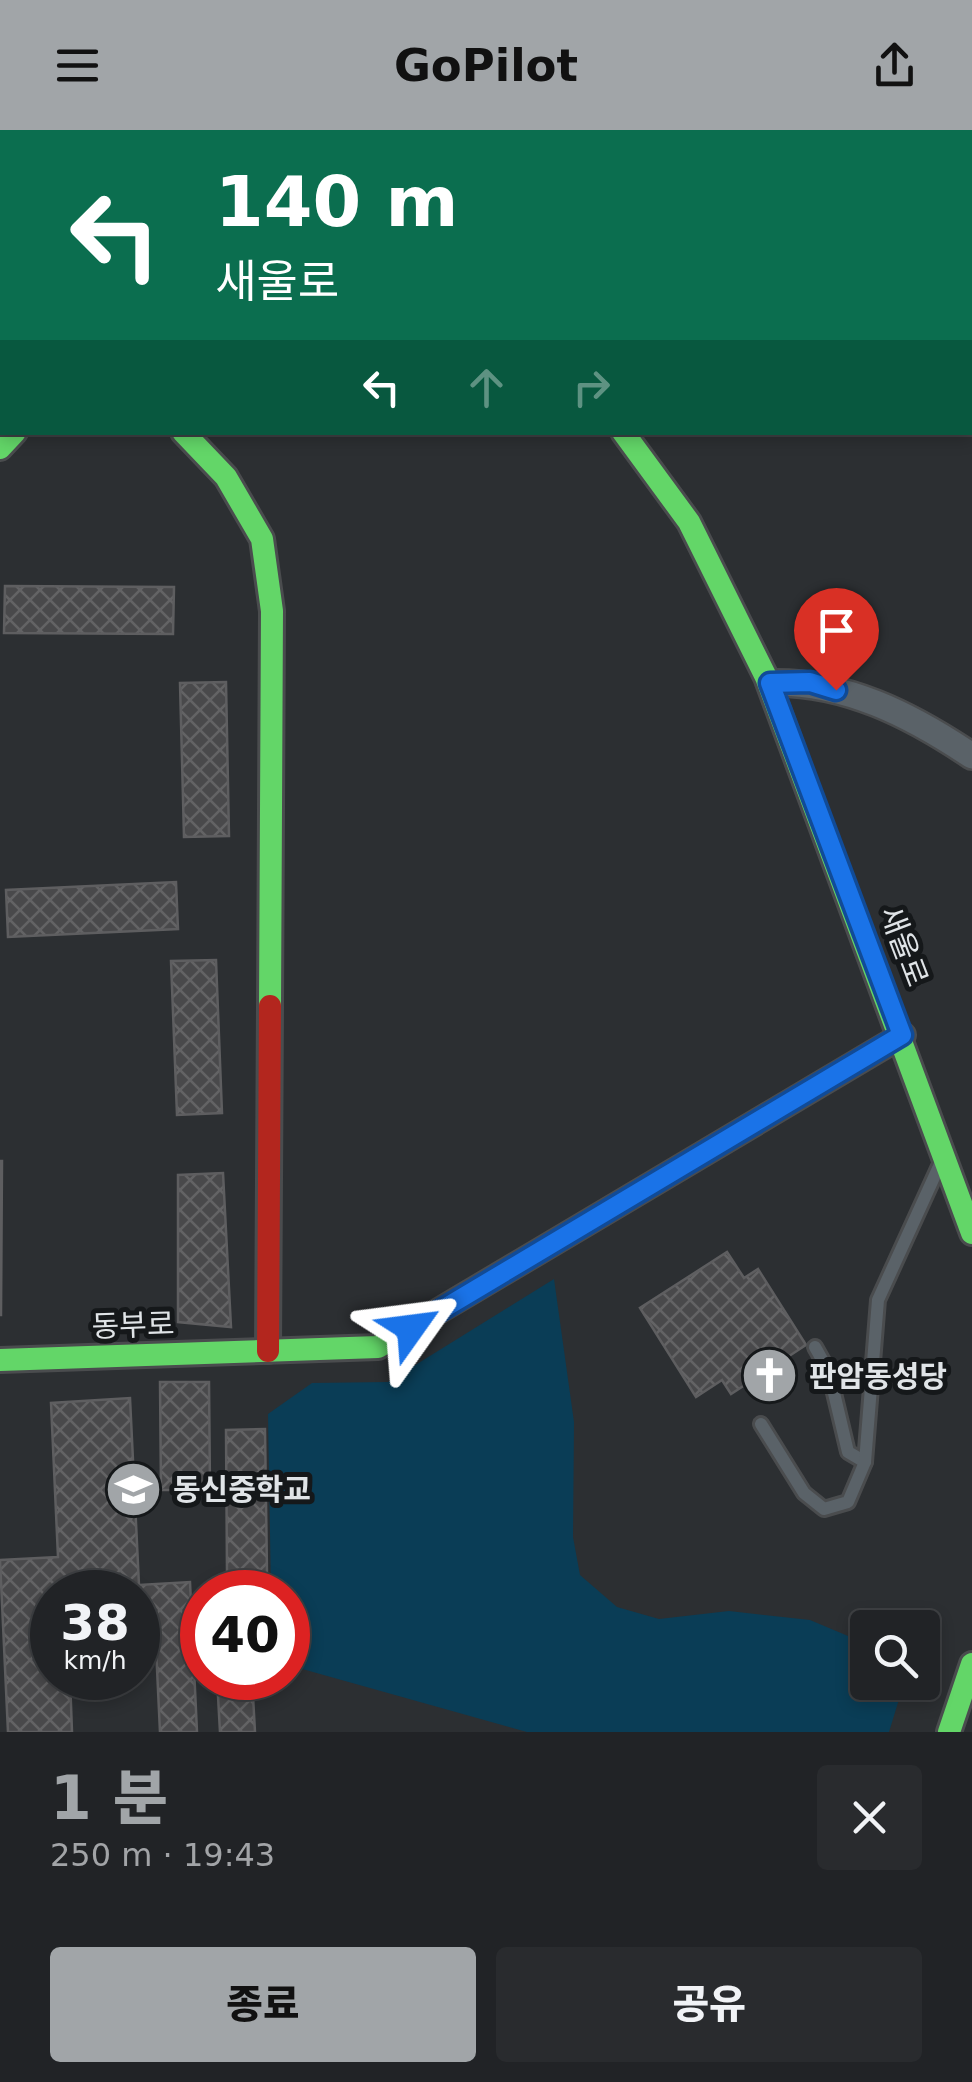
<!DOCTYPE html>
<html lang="ko">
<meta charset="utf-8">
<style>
:root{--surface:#212326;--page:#292b2e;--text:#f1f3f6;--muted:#a2a4a7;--line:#3e4043;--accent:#a1a5a8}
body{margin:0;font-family:"DejaVu Sans","Noto Sans KR",sans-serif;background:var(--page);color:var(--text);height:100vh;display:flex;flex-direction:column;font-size:38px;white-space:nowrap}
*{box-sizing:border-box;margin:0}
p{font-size:32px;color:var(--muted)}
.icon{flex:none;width:55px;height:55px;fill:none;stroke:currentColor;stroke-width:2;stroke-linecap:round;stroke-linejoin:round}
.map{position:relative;height:1602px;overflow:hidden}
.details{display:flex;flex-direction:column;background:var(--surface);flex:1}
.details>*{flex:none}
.top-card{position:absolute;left:0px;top:0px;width:972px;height:305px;box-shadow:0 5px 15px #0003,0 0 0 2px var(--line);background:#0b6e4f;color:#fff;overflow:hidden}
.fabs{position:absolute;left:850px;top:1480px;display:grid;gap:20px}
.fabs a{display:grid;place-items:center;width:90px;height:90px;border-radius:10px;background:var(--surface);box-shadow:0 5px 15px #0003,0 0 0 2px var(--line);font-size:50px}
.speed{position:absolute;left:30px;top:1440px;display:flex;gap:20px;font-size:50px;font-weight:700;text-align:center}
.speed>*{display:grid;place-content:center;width:130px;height:130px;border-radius:50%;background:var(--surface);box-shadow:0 5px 15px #0003,0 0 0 2px var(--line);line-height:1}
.speed small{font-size:25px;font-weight:400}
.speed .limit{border:15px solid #d22;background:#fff;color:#111}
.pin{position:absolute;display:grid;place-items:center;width:85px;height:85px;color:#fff;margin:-102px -42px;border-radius:50% 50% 50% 0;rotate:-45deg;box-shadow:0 0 10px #0007}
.pin .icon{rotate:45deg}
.me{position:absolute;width:110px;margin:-55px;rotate:59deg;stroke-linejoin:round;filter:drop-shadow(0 0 8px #0008)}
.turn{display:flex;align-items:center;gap:35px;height:210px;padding:0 50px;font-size:45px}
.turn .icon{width:130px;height:130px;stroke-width:2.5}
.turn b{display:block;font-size:70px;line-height:85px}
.lanes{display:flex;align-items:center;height:95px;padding:0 50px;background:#0003;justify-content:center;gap:50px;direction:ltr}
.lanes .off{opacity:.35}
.round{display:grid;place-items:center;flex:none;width:105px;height:105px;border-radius:10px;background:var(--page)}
.overview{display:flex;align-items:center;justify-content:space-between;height:170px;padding:0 50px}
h1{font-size:60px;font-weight:800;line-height:75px;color:var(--accent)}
.primary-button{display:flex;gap:20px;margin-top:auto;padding:20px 50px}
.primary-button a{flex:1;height:115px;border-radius:10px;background:var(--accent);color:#111;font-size:40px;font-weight:800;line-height:115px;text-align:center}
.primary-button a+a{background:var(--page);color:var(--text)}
header{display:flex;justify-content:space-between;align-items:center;height:130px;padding:0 50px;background:var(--accent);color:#111;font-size:45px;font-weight:800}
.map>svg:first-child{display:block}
</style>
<header><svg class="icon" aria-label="menu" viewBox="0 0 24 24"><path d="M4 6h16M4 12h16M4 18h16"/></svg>GoPilot<svg class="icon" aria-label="share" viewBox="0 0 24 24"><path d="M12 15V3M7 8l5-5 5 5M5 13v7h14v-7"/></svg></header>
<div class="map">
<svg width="972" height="1602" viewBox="0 0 972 1602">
<defs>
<pattern id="building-cross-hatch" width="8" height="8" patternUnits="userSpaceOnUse" patternTransform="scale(2.5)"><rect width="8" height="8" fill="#49494b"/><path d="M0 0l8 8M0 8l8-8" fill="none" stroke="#636365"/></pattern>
</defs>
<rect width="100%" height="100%" fill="#2c2f32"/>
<!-- green -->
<polygon fill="#0a3d56" points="554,1149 574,1292 573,1407 580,1445 617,1477 659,1489 729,1481 810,1490 867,1514 868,1552 904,1553 889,1602 527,1602 288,1535 288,1462 271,1462 268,1284 312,1253 388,1252"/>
<!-- building -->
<g fill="url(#building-cross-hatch)" stroke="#5e5e60" stroke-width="2.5">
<polygon points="5,456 174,457 173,504 4,503"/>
<polygon points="226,552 229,706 184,707 180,553"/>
<polygon points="176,752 178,799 8,807 6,760"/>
<polygon points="216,830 222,983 177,985 171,831"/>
<polygon points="0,1031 2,1031 1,1185 0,1185"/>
<polygon points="223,1043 231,1197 178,1192 178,1045"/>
<polygon points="727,1122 744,1148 758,1139 806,1215 731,1264 722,1250 696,1267 640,1178"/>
<polygon points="160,1252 209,1252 210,1360 161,1360"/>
<polygon points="130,1268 139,1455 190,1452 197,1602 160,1602 154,1475 138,1475 138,1462 52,1462 52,1548 70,1548 72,1602 8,1602 0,1430 58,1427 51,1273"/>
<polygon points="265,1299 267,1443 227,1443 226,1300"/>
<polygon points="217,1548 252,1548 255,1602 220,1602"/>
</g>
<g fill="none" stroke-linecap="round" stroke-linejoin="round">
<defs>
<g id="lane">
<polyline points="664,0 677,2"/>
<polyline points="614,2 618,0"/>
<polyline points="707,2 709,0"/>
<polyline points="815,1217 829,1242 848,1322 865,1332"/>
<polyline points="761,1294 804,1363 824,1379 848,1372 865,1332 878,1170 941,1032"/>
</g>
<path id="street" d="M770 553C845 551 911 585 972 626"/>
<g id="fast">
<polyline points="324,0 326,2"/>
<polyline points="293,2 295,0"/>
<polyline points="183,302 226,347 262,409 272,481 270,876"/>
<polyline points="623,302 689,392 766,547 972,1103"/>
<polyline points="0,318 15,302"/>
<polyline points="0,1230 378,1217 903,905"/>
<polyline points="949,1602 972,1534"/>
</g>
<polyline id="jam" points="268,1221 270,876"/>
</defs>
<!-- lane casing -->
<use href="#lane" stroke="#4a4c4e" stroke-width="18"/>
<!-- street casing -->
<use href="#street" stroke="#4a4c4e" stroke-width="30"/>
<!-- fast casing -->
<use href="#fast" stroke="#4a4c4e" stroke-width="28"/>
<!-- jam casing -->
<use href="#jam" stroke="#4a4c4e" stroke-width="28"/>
<!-- lane -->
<use href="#lane" stroke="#5a6268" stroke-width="12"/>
<!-- street -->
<use href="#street" stroke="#5a6268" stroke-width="25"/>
<!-- fast -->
<use href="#fast" stroke="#63d668" stroke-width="22"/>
<!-- jam -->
<use href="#jam" stroke="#b3261e" stroke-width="22"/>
</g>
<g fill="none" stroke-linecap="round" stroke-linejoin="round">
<defs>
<polyline id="route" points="411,1198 902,905 770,553 810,552 836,560"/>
</defs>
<!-- route casing -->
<use href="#route" stroke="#114b97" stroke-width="25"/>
<!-- route -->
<use href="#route" stroke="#1a73e8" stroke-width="18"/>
</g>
<!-- icons -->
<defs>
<symbol id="church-disc" viewBox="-11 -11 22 22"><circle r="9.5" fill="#a1a5a8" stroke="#15181a"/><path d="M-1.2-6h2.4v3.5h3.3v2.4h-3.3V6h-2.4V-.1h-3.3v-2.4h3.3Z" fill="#fff"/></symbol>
<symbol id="school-disc" viewBox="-11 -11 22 22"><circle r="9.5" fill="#a1a5a8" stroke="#15181a"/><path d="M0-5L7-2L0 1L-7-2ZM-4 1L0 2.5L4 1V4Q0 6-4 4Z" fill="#fff"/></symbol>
</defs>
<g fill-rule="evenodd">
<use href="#church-disc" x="738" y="1214" width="63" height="63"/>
<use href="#school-disc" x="102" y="1328" width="63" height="63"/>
</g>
<g text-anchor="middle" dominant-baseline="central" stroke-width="10" stroke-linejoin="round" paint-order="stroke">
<!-- street labels -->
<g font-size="30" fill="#e0e4e7" stroke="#15181a">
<text transform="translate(904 816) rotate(69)">새울로</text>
<text transform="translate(133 1195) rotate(-2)">동부로</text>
</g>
<!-- poi labels -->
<g font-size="30" font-weight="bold" fill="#e0e4e7" stroke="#15181a" text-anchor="start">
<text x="809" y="1246">판암동성당</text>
<text x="173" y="1359">동신중학교</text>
</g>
</g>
</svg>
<div class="fabs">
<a><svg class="icon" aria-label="search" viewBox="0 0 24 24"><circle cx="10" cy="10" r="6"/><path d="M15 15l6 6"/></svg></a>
</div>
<div class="speed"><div>38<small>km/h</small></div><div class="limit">40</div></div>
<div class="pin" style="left:836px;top:560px;background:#d93025"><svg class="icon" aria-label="arrive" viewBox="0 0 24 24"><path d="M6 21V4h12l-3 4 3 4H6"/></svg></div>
<svg class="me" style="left:411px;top:1198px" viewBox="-20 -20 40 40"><path d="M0-17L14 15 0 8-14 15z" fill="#1a73e8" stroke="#fff" stroke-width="4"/></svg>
<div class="top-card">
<div class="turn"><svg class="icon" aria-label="left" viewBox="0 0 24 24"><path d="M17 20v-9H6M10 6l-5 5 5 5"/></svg><div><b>140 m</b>새울로</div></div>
<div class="lanes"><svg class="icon" aria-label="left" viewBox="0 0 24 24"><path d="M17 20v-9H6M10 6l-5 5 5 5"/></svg><svg class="icon off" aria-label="ahead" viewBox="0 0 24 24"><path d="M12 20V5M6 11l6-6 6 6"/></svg><svg class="icon off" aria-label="right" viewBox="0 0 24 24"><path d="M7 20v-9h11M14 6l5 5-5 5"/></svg></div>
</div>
</div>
<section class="details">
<div class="overview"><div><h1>1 분</h1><p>250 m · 19:43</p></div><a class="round"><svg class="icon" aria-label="close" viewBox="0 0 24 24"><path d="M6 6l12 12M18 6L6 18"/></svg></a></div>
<div class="primary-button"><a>종료</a><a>공유</a></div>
</section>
